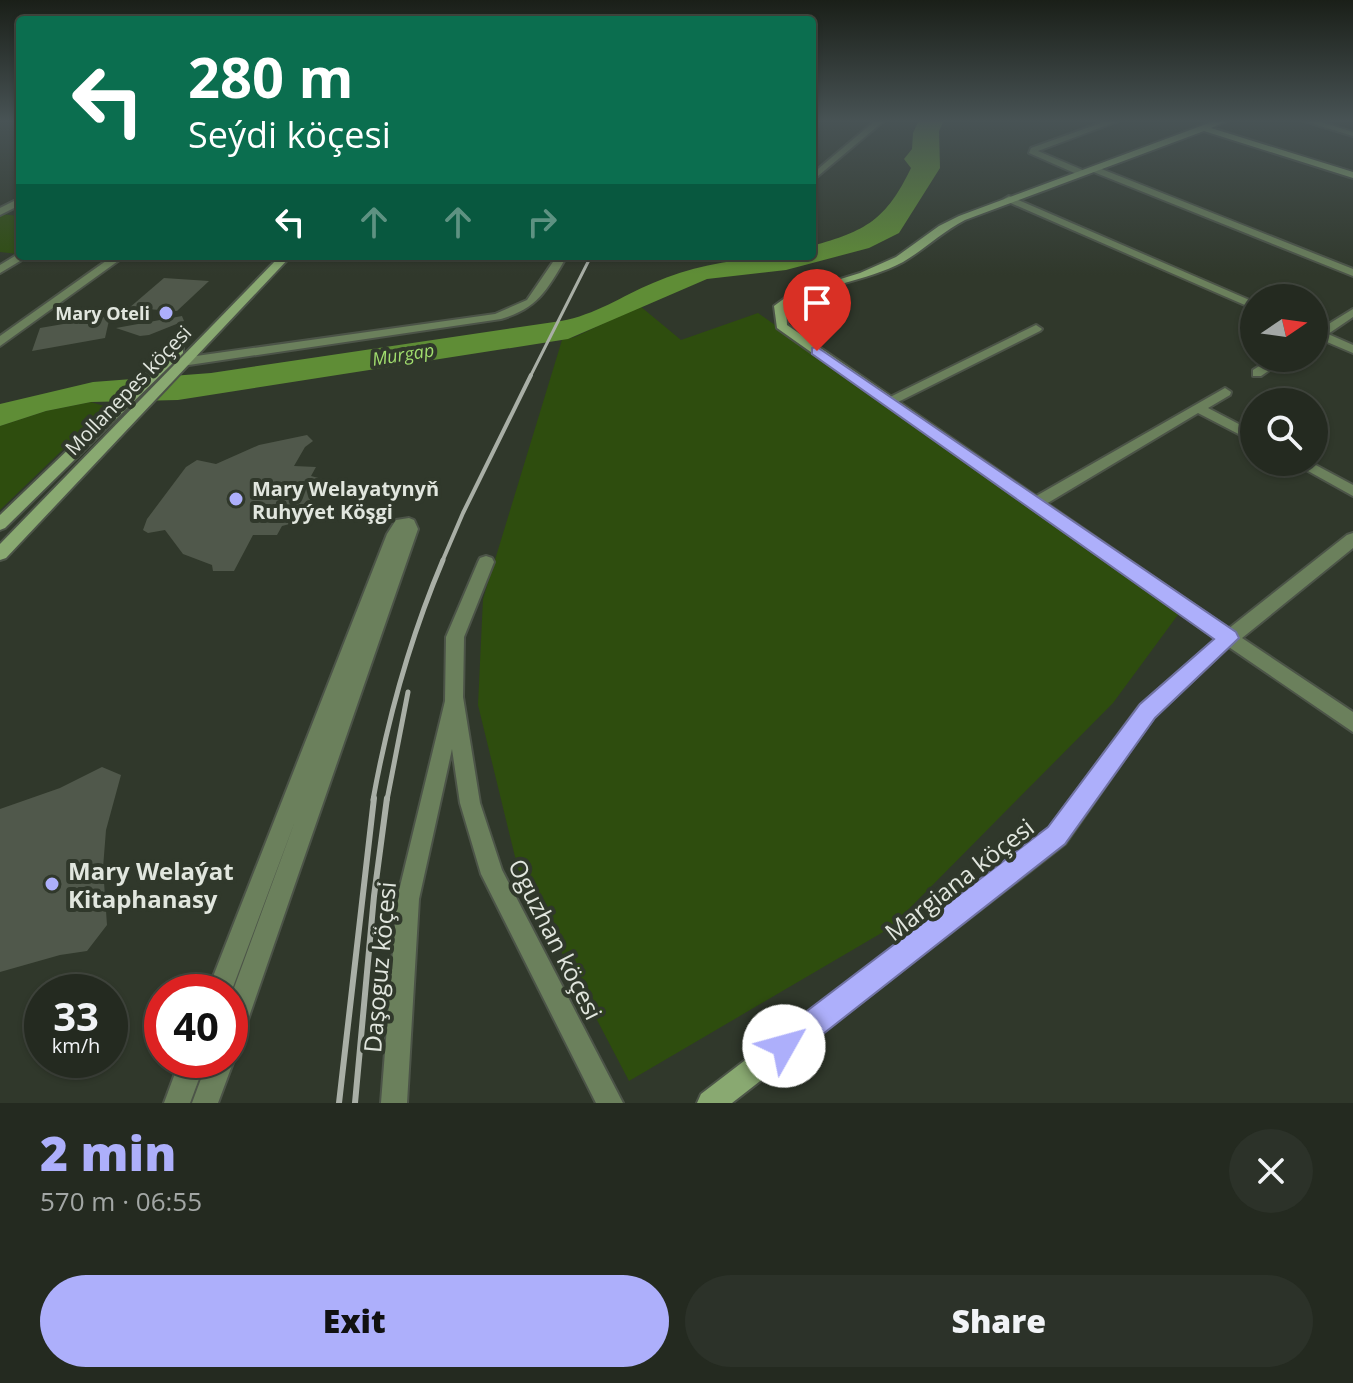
<!DOCTYPE html>
<meta charset="utf-8">
<style>
:root{--surface:#242a20;--page:#2c3229;--text:#f1f3f6;--muted:#a3a7a5;--line:#41463e;--accent:#adaffb}
body{margin:0;font-family:"Open Sans",sans-serif;background:var(--page);color:var(--text);height:100vh;display:flex;flex-direction:column;font-size:30px;white-space:nowrap}
*{box-sizing:border-box;margin:0}
p{font-size:26px;color:var(--muted)}
.icon{flex:none;width:44px;height:44px;fill:none;stroke:currentColor;stroke-width:2;stroke-linecap:round;stroke-linejoin:round}
.map{position:relative;height:1103px;overflow:hidden}
.panel{display:flex;flex-direction:column;background:var(--surface);flex:1}
.panel>*{flex:none}
.hud{position:absolute;left:16px;top:16px;width:800px;height:244px;border-radius:8px;box-shadow:0 2px 6px #0004,0 0 0 2px var(--line);background:#0b6e4f;color:#fff;overflow:hidden}
.needle{width:52px;rotate:77deg}
.fabs{position:absolute;left:1240px;top:284px;display:grid;gap:16px}
.fabs a{display:grid;place-items:center;width:88px;height:88px;border-radius:50%;background:var(--surface);box-shadow:0 2px 6px #0004,0 0 0 2px var(--line);font-size:40px}
.speed{position:absolute;left:24px;top:974px;display:flex;gap:16px;font-size:40px;font-weight:700;text-align:center}
.speed>*{display:grid;place-content:center;width:104px;height:104px;border-radius:50%;background:var(--surface);box-shadow:0 2px 6px #0004,0 0 0 2px var(--line);line-height:1}
.speed small{font-size:20px;font-weight:400}
.speed .limit{border:12px solid #d22;background:#fff;color:#111}
.pin{position:absolute;display:grid;place-items:center;width:68px;height:68px;color:#fff;margin:-82px -34px;border-radius:50% 50% 50% 0;rotate:-45deg;box-shadow:0 0 8px #0007}
.pin .icon{rotate:45deg}
.me{position:absolute;width:88px;margin:-44px;rotate:52deg;stroke-linejoin:round;filter:drop-shadow(0 0 6px #0008)}
.turn{display:flex;align-items:center;gap:28px;height:168px;padding:0 40px;font-size:36px}
.turn .icon{width:104px;height:104px;stroke-width:2.5}
.turn b{display:block;font-size:56px;line-height:68px}
.lanes{display:flex;align-items:center;height:76px;padding:0 40px;background:#0003;justify-content:center;gap:40px;direction:ltr}
.lanes .off{opacity:.35}
.round{display:grid;place-items:center;flex:none;width:84px;height:84px;border-radius:42px;background:var(--page)}
.overview{display:flex;align-items:center;justify-content:space-between;height:136px;padding:0 40px}
h1{font-size:48px;font-weight:800;line-height:60px;color:var(--accent)}
.button{display:flex;gap:16px;margin-top:auto;padding:16px 40px}
.button a{flex:1;height:92px;border-radius:48px;background:var(--accent);color:#111;font-size:32px;font-weight:800;line-height:92px;text-align:center}
.button a+a{background:var(--page);color:var(--text)}
.map>svg:first-child{display:block}
</style>
<div class="map">
<svg width="1353" height="1103" viewBox="0 0 1353 1103">
<rect width="100%" height="100%" fill="#30382b"/>
<!-- green -->
<g fill="#2e4d0e">
<polygon points="0,214 20,216 18,254 0,252"/>
<polygon points="640,306 681,340 758,313 1180,612 1113,703 890,928 629,1081 518,869 478,705 483,599 562,340 575,337"/>
<polygon points="91,402 107,407 0,510 0,426 46,411"/>
</g>
<!-- water -->
<path fill="#5f8d36" d="M919 120H944L939 131 940 168 899 233 869 248 786 270 707 279 568 339 178 400 91 402 46 411 0 426V404L93 382 211 373 561 321C595 315 622 296 653 283 704 261 757 256 812 256V246C866 231 886 220 911 168L904 159 912 149 913 133Z"/>
<!-- building -->
<g fill="#50584b">
<polygon points="164,278 209,281 177,311 129,308"/>
<polygon points="110,316 105,338 32,351 40,328"/>
<polygon points="182,316 184,321 149,335 140,336 116,328"/>
<polygon points="307,435 313,441 305,447 294,466 316,467 311,476 322,479 297,522 282,526 277,535 253,535 234,571 213,571 212,565 183,554 165,530 148,533 143,530 147,519 186,467 197,460 216,464 259,445"/>
<polygon points="102,767 121,775 106,830 103,868 107,925 87,951 60,955 0,972 0,809 60,788"/>
</g>
<g fill="none" stroke-linecap="round" stroke-linejoin="round">
<defs>
<g id="street">
<polygon points="876,120 885,120 812,181 812,174"/>
<polygon points="1109,120 1121,120 1038,151 1085,171 1085,175 1079,175 1029,153 1031,148"/>
<polygon points="1301,120 1314,120 1353,132 1353,136"/>
<polygon points="1094,166 1353,269 1353,276 1091,171 1090,169"/>
<polygon points="1009,196 1254,302 1254,309 1006,201 1004,199"/>
<polygon points="20,198 20,205 0,215 0,208"/>
<polygon points="20,253 20,256 26,256 25,258 0,273 0,265"/>
<polygon points="113,256 125,256 0,346 0,336"/>
<path d="M557 256H567C548 288 539 308 501 319L182 366 176 362 182 358 495 314 527 300Z"/>
<polygon points="1353,309 1353,317 1328,334 1353,345 1353,353 1320,339 1314,342 1314,328 1319,330"/>
<polygon points="1036,325 1042,329 1040,331 894,404 884,404 882,401"/>
<polygon points="1272,358 1287,358 1261,376 1253,376 1253,370"/>
<polygon points="1225,388 1231,392 1230,395 1208,408 1254,432 1254,442 1198,413 1041,507 1031,507 1028,503 1031,499"/>
<polygon points="1292,462 1310,462 1353,485 1353,496"/>
<polygon points="409,518 414,520 418,529 243,1034 239,1043 230,1047 230,999 295,821 230,995 230,992 207,992 387,534 396,520"/>
<polygon points="1353,533 1353,548 1242,638 1353,712 1353,732 1223,643 1220,638 1223,633 1347,535"/>
<polygon points="486,556 492,558 494,562 464,637 463,697 480,803 502,870 623,1103 596,1103 481,874 460,803 452,749 419,899 407,1103 381,1103 397,899 445,701 446,637 478,562 480,558"/>
<polygon points="230,1051 234,1060 218,1103 192,1103 208,1060 230,1060"/>
<polygon points="180,1060 206,1060 190,1103 164,1103"/>
</g>
<g id="secondary">
<path d="M1217 120H1229L1211 128 1353 172V178L1204 131 965 220C942 232 925 249 903 262 866 282 819 284 786 307L787 325 1235 633 1238 638 1154 717 1065 844 732 1103H697L701 1094 1049 828 1140 705 1216 639 777 328 774 306 789 295 860 273 896 257 939 226 959 216Z"/>
<polygon points="280,256 291,256 6,558 0,560 0,544"/>
<polygon points="179,346 183,347 183,353 5,528 0,530 0,515 175,347"/>
</g>
</defs>
<!-- street casing -->
<use href="#street" stroke="#4c5448" stroke-width="4"/>
<!-- secondary casing -->
<use href="#secondary" stroke="#4c5448" stroke-width="4"/>
<!-- street -->
<use href="#street" fill="#6b805c" fill-rule="evenodd"/>
<!-- secondary -->
<use href="#secondary" fill="#89a971" fill-rule="evenodd"/>
<!-- rail-far3 -->
<polyline stroke="#a9afa6" stroke-width="3" points="530,377 591,256"/>
<!-- rail-far2 -->
<polyline stroke="#a9afa6" stroke-width="4" points="442,562 463,513 531,375"/>
<!-- rail-far1 -->
<g stroke="#a9afa6" stroke-width="5">
<path d="M373 800C388 717 410 638 443 560"/>
<polyline points="387,800 408,692"/>
</g>
<!-- rail -->
<g stroke="#a9afa6" stroke-width="6">
<polyline points="339,1103 374,798"/>
<polyline points="355,1103 374,896 387,798"/>
</g>
</g>
<!-- sky -->
<linearGradient id="sky" x2="0" y2="1"><stop stop-color="#1a1f18"/><stop offset="0.44" stop-color="#485355"/><stop offset="1" stop-color="#485355" stop-opacity="0"/></linearGradient>
<rect width="1353" height="275" fill="url(#sky)"/>
<!-- route -->
<polygon fill="#adaffb" stroke="#7072a3" stroke-width="2" points="817,347 1236,632 1239,638 1155,718 1065,844 795,1056 784,1060 774,1056 770,1046 774,1036 1048,827 1140,704 1214,639 812,354 812,348"/>
<!-- markers -->
<g fill="#adaffb" stroke="#30382b" stroke-width="3">
<circle cx="166" cy="313" r="8"/>
<circle cx="236" cy="499" r="8"/>
<circle cx="52" cy="884" r="8"/>
</g>
<g text-anchor="middle" dominant-baseline="central" stroke-width="8" stroke-linejoin="round" paint-order="stroke">
<!-- far-poi labels -->
<g font-size="18" font-weight="bold" fill="#e1e6de" stroke="#30382b" text-anchor="end">
<text x="150" y="313">Mary Oteli</text>
</g>
<!-- far-water labels -->
<g font-size="18" font-style="italic" fill="#a1de6e" stroke="#30382b">
<text transform="translate(403 354) rotate(-9)">Murgap</text>
</g>
<!-- street labels -->
<g font-size="20" fill="#e1e6de" stroke="#30382b">
<text transform="translate(128 390) rotate(-46)">Mollanepes köçesi</text>
</g>
<!-- poi labels -->
<g font-size="20" font-weight="bold" fill="#e1e6de" stroke="#30382b" text-anchor="start">
<text x="252" y="488">Mary Welayatynyň<tspan x="252" dy="23">Ruhyýet Köşgi</tspan></text>
</g>
<!-- near-poi labels -->
<g font-size="24" font-weight="bold" fill="#e1e6de" stroke="#30382b" text-anchor="start">
<text x="68" y="870">Mary Welaýat<tspan x="68" dy="28">Kitaphanasy</tspan></text>
</g>
<!-- near-street labels -->
<g font-size="24" fill="#e1e6de" stroke="#30382b">
<text transform="translate(959 879) rotate(-38)">Margiana köçesi</text>
<text transform="translate(556 939) rotate(63)">Oguzhan köçesi</text>
<text transform="translate(379 967) rotate(-85)">Daşoguz köçesi</text>
</g>
</g>
</svg>
<div class="fabs">
<a><svg class="needle" viewBox="-14 -14 28 28"><path d="M0-13l5 13h-10z" fill="#e53935"/><path d="M0 13l5-13h-10z" fill="#a3a7a5"/></svg></a>
<a><svg class="icon" aria-label="search" viewBox="0 0 24 24"><circle cx="10" cy="10" r="6"/><path d="M15 15l6 6"/></svg></a>
</div>
<div class="speed"><div>33<small>km/h</small></div><div class="limit">40</div></div>
<div class="pin" style="left:817px;top:351px;background:#d93025"><svg class="icon" aria-label="arrive" viewBox="0 0 24 24"><path d="M6 21V4h12l-3 4 3 4H6"/></svg></div>
<svg class="me" style="left:784px;top:1046px" viewBox="-20 -20 40 40"><circle r="19" fill="#fff"/><path d="M0-13L10 11 0 6-10 11z" fill="#adaffb"/></svg>
<div class="hud">
<div class="turn"><svg class="icon" aria-label="left" viewBox="0 0 24 24"><path d="M17 20v-9H6M10 6l-5 5 5 5"/></svg><div><b>280 m</b>Seýdi köçesi</div></div>
<div class="lanes"><svg class="icon" aria-label="left" viewBox="0 0 24 24"><path d="M17 20v-9H6M10 6l-5 5 5 5"/></svg><svg class="icon off" aria-label="ahead" viewBox="0 0 24 24"><path d="M12 20V5M6 11l6-6 6 6"/></svg><svg class="icon off" aria-label="ahead" viewBox="0 0 24 24"><path d="M12 20V5M6 11l6-6 6 6"/></svg><svg class="icon off" aria-label="right" viewBox="0 0 24 24"><path d="M7 20v-9h11M14 6l5 5-5 5"/></svg></div>
</div>
</div>
<section class="panel">
<div class="overview"><div><h1>2 min</h1><p>570 m · 06:55</p></div><a class="round"><svg class="icon" aria-label="close" viewBox="0 0 24 24"><path d="M6 6l12 12M18 6L6 18"/></svg></a></div>
<div class="button"><a>Exit</a><a>Share</a></div>
</section>
